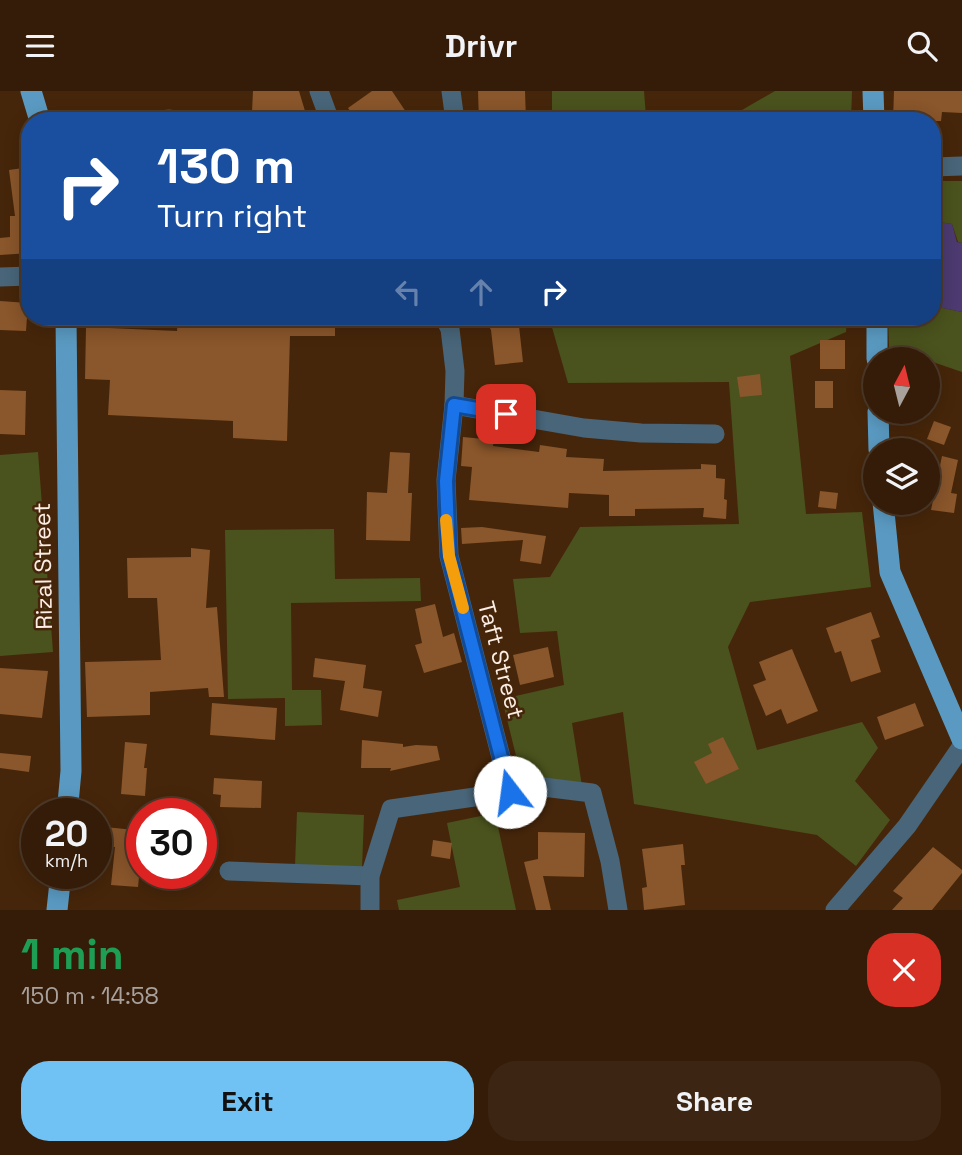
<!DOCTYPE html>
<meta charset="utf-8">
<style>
:root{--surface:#341c08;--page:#3c2512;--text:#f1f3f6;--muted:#a9a19c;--line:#4e3a29;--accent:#70c1f4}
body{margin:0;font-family:"Space Grotesk",sans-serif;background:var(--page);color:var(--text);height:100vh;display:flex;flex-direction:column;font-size:26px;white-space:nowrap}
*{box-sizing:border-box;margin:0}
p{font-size:23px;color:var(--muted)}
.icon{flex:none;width:38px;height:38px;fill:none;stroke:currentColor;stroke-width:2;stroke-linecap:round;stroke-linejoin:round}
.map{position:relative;height:819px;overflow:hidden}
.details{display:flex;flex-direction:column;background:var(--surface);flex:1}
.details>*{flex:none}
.banner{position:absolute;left:21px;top:21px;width:920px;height:214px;border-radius:28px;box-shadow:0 4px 18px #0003,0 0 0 2px var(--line);background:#1a4fa0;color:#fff;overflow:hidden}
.needle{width:46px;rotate:7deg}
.fabs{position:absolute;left:863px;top:256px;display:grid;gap:14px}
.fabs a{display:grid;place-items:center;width:77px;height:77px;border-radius:50%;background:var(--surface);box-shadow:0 4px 18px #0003,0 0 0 2px var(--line);font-size:35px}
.speed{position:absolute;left:21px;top:707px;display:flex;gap:14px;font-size:35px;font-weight:700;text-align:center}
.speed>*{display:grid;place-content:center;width:91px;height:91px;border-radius:50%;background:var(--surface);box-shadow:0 4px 18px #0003,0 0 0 2px var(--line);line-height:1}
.speed small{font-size:18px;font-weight:400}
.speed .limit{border:10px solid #d22;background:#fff;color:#111}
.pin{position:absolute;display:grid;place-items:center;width:60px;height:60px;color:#fff;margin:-30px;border-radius:14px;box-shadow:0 4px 10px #0006}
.me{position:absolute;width:77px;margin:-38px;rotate:345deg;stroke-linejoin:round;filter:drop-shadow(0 0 5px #0008)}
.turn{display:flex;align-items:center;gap:24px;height:147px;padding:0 21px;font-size:32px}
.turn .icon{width:91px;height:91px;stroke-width:2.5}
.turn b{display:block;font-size:49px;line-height:60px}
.lanes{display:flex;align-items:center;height:66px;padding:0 21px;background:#0003;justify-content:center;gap:35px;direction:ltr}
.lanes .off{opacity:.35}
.round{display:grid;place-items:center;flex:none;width:74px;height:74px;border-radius:28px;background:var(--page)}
.summary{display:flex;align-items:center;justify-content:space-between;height:119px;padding:0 21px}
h1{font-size:42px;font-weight:800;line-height:52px;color:#1e9e55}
.button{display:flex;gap:14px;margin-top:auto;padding:14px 21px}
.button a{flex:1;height:80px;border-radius:28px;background:var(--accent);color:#111;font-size:28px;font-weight:800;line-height:80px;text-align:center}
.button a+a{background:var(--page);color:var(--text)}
header{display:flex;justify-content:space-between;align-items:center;height:91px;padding:0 21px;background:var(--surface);font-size:32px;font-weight:800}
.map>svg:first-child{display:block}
</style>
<header><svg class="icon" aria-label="menu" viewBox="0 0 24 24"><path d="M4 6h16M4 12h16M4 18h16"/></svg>Drivr<svg class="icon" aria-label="search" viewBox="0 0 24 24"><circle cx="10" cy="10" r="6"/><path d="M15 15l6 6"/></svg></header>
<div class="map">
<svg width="962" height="819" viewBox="0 0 962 819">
<rect width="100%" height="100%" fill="#46260a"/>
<!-- green -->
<g fill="#4a531d">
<polygon points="552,0 644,0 646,26 709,30 552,30"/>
<polygon points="775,0 852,0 851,30 723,30"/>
<polygon points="933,90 962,90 962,152 958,151 952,133 933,130"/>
<polygon points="933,215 962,221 962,281 889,256 888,226 933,226"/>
<polygon points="549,226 847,226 846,241 790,265 806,423 862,421 871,496 750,511 728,556 757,659 862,631 878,657 855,690 890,729 856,775 817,744 634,713 623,621 572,632 582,695 523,693 502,608 564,594 557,540 520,542 513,488 550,486 580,436 739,433 729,291 568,292"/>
<polygon points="38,361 53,561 0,565 0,364"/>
<polygon points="334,438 335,488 420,487 421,510 291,512 292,599 321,599 322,634 285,635 285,607 228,608 225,439"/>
<polygon points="297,721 364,724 362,778 295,775"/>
<polygon points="495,722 516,819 399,819 397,809 460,796 447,732"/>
</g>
<!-- water -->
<g fill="#4c3a70">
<polygon points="169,18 220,30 107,30"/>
<polygon points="933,130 952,133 957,151 962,152 962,221 933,215"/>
</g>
<!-- building -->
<g fill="#8a562b">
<polygon points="253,0 299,0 308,30 271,30 268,19 252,21"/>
<polygon points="372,0 392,0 412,30 357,30 348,17"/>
<polygon points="478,0 525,0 526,30 479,30"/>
<polygon points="894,0 962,0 962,22 942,21 941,30 893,30"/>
<polygon points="30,76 30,162 0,164 0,147 10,146 10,125 15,125 9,79"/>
<polygon points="0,210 28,212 26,240 0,239"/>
<polygon points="178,226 335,226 335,245 290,245 287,350 233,347 233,330 108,324 110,289 85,288 86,236 177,240"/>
<polygon points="484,226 518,226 523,271 495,274 491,239"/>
<rect x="820" y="249" width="25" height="29"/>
<polygon points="760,283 762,304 740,306 737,286"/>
<rect x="815" y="290" width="18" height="27"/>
<polygon points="0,299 26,300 25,344 0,343"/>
<polygon points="934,330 951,336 944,354 927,348"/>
<polygon points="463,346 494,349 493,355 539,361 540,354 567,358 566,366 604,368 603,380 701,378 701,373 716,374 716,387 725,388 724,408 727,409 726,428 703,426 704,417 635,418 635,425 609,425 609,404 569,402 568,417 469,409 472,376 461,375"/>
<polygon points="390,361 410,362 408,402 412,402 410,450 366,449 367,401 387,402"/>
<polygon points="942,365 958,369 951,402 957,403 954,422 931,419"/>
<polygon points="820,400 838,402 836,418 818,416"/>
<polygon points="482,436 546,445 541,473 520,470 523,449 462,453 461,437"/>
<polygon points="191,457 210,459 206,517 217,516 224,606 209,606 208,597 150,601 150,624 87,626 85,571 161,569 157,507 128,507 127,467 191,466"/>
<polygon points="435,513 443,546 454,542 462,571 424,582 415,554 422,552 415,518"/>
<polygon points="871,521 880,546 871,549 881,581 851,591 841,560 835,562 826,537"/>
<polygon points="548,556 554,586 520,594 513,564"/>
<polygon points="792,558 818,620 787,633 781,618 766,625 753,594 766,589 759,571"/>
<polygon points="315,567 366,574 363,597 382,600 378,626 340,619 345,590 313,586"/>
<polygon points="0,577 48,580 42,627 0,623"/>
<polygon points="212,612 277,617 275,649 210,644"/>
<polygon points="915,612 924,635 885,649 877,626"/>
<polygon points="723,646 739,678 706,693 694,671 712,662 708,653"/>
<polygon points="362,649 403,653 403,656 416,654 437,655 440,669 390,680 391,677 361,677"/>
<polygon points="125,651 147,653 144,677 147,677 145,705 121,703"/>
<polygon points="0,662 31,665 29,681 0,677"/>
<polygon points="214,687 262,690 261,717 220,716 221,704 213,703"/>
<polygon points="96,735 134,739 131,765 141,766 138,796 111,794 115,756 96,754"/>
<polygon points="538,741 585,742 584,786 543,785 551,819 536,819 524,771 538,768"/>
<polygon points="433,749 452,752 450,768 431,765"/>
<polygon points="683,753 685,774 681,774 685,814 644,819 642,797 647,796 642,758"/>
<polygon points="933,756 962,779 962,782 932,819 892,819 903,807 893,800"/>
</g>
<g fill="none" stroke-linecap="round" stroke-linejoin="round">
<!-- minor -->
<g stroke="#486579" stroke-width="19">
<polyline points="319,0 330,30"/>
<polyline points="451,0 455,30"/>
<polyline points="933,76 962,75"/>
<polyline points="0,186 30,185"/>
<polyline points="454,314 584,337 641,342 715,343"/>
<polyline points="510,701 543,696 592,702 610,770 618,819"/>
<polyline points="229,780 370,785"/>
<polyline points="370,819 370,785 391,718 510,701 449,465 446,389 454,314 455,280 450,238 444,226"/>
<polyline points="835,819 907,735 962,655"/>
</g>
<!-- major -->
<g stroke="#5a9ac2" stroke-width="21">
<polyline points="31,0 40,30"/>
<polyline points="873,0 874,30"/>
<polyline points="66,226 71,680 67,723"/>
<polyline points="877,226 877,268"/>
<polyline points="878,320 879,359"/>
<polyline points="883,411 890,481 962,648"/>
<polyline points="57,819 61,782"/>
</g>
</g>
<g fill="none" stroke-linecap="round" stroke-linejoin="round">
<defs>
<polyline id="route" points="506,323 454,314 446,390 449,465 510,701"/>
</defs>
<!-- route casing -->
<use href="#route" stroke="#114b97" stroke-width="18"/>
<!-- route -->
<use href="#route" stroke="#1a73e8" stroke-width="12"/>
<!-- slow -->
<polyline stroke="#f59e0b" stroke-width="12" points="446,429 449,465 463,517"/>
</g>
<g text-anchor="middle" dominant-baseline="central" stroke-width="5" stroke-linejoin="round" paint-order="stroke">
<!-- street labels -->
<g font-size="23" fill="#fceee4" stroke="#46260a">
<text transform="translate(43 475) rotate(-91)">Rizal Street</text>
<text transform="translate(501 569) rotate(75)">Taft Street</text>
</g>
</g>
</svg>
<div class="fabs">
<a><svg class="needle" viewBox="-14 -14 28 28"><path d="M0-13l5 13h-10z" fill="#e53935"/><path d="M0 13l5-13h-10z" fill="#a9a19c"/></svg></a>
<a><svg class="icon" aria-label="layers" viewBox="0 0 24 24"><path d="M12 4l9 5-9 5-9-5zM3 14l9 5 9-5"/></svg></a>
</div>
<div class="speed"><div>20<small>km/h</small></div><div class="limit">30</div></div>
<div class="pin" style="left:506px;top:323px;background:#d93025"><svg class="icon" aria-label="arrive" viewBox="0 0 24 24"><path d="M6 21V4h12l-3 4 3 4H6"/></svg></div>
<svg class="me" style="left:510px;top:701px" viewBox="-20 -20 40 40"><circle r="19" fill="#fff"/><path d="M0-13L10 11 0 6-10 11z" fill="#1a73e8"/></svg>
<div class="banner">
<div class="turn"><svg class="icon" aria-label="right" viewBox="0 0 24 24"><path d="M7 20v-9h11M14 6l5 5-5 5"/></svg><div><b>130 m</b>Turn right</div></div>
<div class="lanes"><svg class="icon off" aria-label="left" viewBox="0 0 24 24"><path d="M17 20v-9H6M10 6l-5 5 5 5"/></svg><svg class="icon off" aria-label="ahead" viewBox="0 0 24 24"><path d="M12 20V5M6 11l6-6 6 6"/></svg><svg class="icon" aria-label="right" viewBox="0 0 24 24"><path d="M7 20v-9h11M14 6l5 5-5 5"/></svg></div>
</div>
</div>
<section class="details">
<div class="summary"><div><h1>1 min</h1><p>150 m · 14:58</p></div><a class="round" style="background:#d93025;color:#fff"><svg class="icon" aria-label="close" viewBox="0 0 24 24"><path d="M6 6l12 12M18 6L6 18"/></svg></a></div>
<div class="button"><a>Exit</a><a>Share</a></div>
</section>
